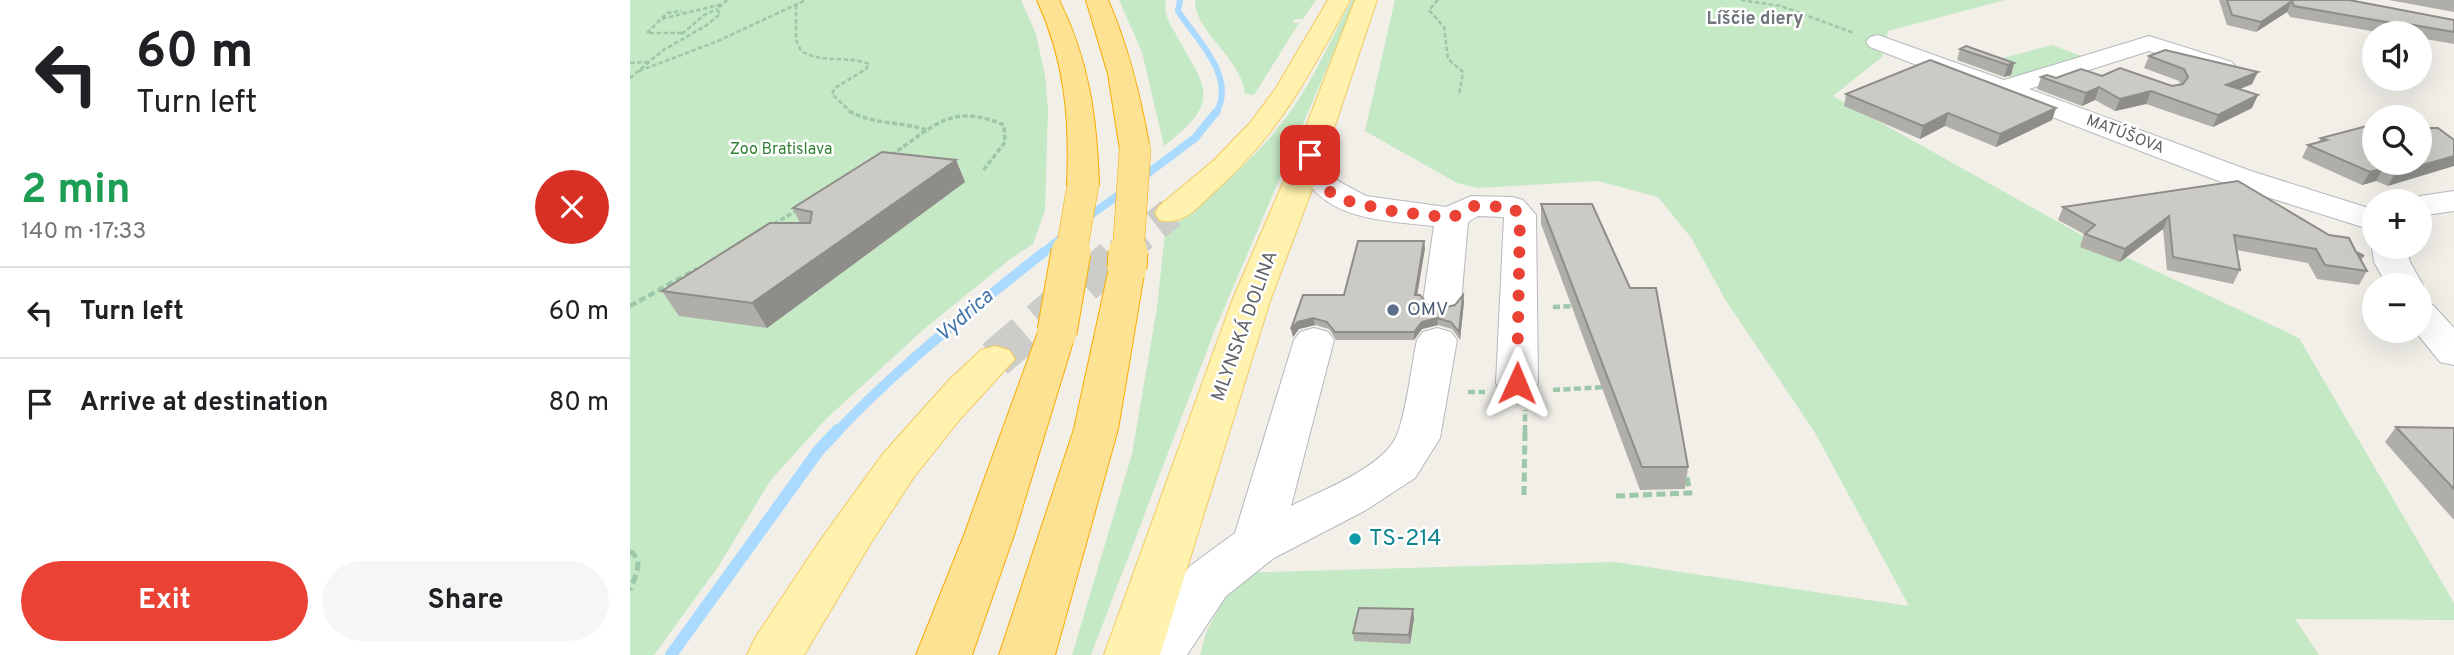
<!DOCTYPE html>
<meta charset="utf-8">
<style>
:root{--surface:#fff;--page:#f6f6f6;--text:#202124;--muted:#757577;--line:#e0e0e0;--accent:#ea4335}
body{margin:0;font-family:Overpass,sans-serif;background:var(--page);color:var(--text);height:100vh;display:flex;flex-direction:column;font-size:26px;white-space:nowrap}
*{box-sizing:border-box;margin:0}
p{font-size:23px;color:var(--muted)}
.icon{flex:none;width:38px;height:38px;fill:none;stroke:currentColor;stroke-width:2;stroke-linecap:round;stroke-linejoin:round}
.map{position:relative;flex:1;overflow:hidden}
.panel{display:flex;flex-direction:column;background:var(--surface);width:630px}
.panel>*{flex:none}
.banner{background:#fff;color:var(--text);overflow:hidden}
.tools{position:absolute;left:1732px;top:21px;display:grid;gap:14px}
.tools a{display:grid;place-items:center;width:70px;height:70px;border-radius:50%;background:var(--surface);box-shadow:0 7px 28px #0002;font-size:35px}
.pin{position:absolute;display:grid;place-items:center;width:60px;height:60px;color:#fff;margin:-30px;border-radius:14px;box-shadow:0 4px 10px #0006}
.me{position:absolute;width:77px;margin:-38px;rotate:1deg;stroke-linejoin:round;filter:drop-shadow(0 0 5px #0008)}
.turn{display:flex;align-items:center;gap:24px;height:147px;padding:0 21px;font-size:32px}
.turn .icon{width:91px;height:91px;stroke-width:2.5}
.turn b{display:block;font-size:49px;line-height:60px}
.round{display:grid;place-items:center;flex:none;width:74px;height:74px;border-radius:37px;background:var(--page)}
.head{display:flex;align-items:center;justify-content:space-between;height:119px;padding:0 21px}
h1{font-size:42px;font-weight:700;line-height:52px;color:#1e9e55}
.primary-button{display:flex;gap:14px;margin-top:auto;padding:14px 21px}
.primary-button a{flex:1;height:80px;border-radius:42px;background:var(--accent);color:#fff;font-size:28px;font-weight:700;line-height:80px;text-align:center}
.primary-button a+a{background:var(--page);color:var(--text)}
ul{padding:0;list-style:none}
li{display:flex;align-items:center;gap:21px;height:91px;padding:0 21px;border-top:2px solid var(--line)}
li div{flex:1}
li b{display:block;font-size:26px}
li em{font-style:normal}
main{display:flex;flex:1;min-height:0}
.map>svg:first-child{display:block}
</style>
<main>
<section class="panel">
<div class="banner">
<div class="turn"><svg class="icon" aria-label="left" viewBox="0 0 24 24"><path d="M17 20v-9H6M10 6l-5 5 5 5"/></svg><div><b>60 m</b>Turn left</div></div>
</div>
<div class="head"><div><h1>2 min</h1><p>140 m · 17:33</p></div><a class="round" style="background:#d93025;color:#fff"><svg class="icon" aria-label="close" viewBox="0 0 24 24"><path d="M6 6l12 12M18 6L6 18"/></svg></a></div>
<ul>
<li><svg class="icon" aria-label="left" viewBox="0 0 24 24"><path d="M17 20v-9H6M10 6l-5 5 5 5"/></svg><div><b>Turn left</b></div><em>60 m</em></li>
<li><svg class="icon" aria-label="arrive" viewBox="0 0 24 24"><path d="M6 21V4h12l-3 4 3 4H6"/></svg><div><b>Arrive at destination</b></div><em>80 m</em></li>
</ul>
<div class="primary-button"><a>Exit</a><a>Share</a></div>
</section>
<div class="map">
<svg width="1824" height="655" viewBox="0 0 1824 655">
<rect width="100%" height="100%" fill="#f1efe8"/>
<!-- green -->
<g fill="#c5e8c5">
<polygon points="0,0 391,0 406,34 415,76 418,109 415,210 403,244 379,260 293,330 196,419 140,481 88,567 24,655 0,655"/>
<path d="M489 0H536C533 12 538 20 544 31 575 88 595 99 534 146L512 52Z"/>
<path d="M565 0H686L673 19H665L663 23H669L624 95 615 94C612 58 564 32 565 0Z"/>
<path d="M722 0H726L584 332 461 655H442L502 454 527 308 535 233C590 190 643 145 678 84 695 55 706 29 722 0Z"/>
<polygon points="765,0 1375,0 1258,31 1252,57 1203,96 1464,242 1669,338 1824,603 1824,620 1665,619 1689,655 570,655 577,630 609,573 984,562 1279,606 1184,431 1096,301 1062,239 1028,197 968,181 847,188 827,183 735,131"/>
<polygon points="1422,45 1459,59 1387,80 1351,64"/>
</g>
<g fill="none" stroke-linecap="round" stroke-linejoin="round">
<!-- stream-far3 -->
<path stroke="#aadaff" stroke-width="6" d="M550 0 548 11C567 40 607 77 586 113"/>
<!-- stream-far2 -->
<g stroke="#aadaff" stroke-width="8">
<polyline points="509,180 565,138 587,111"/>
<polyline points="455,219 497,189"/>
<polyline points="411,254 435,235"/>
</g>
<!-- stream-far1 -->
<path stroke="#aadaff" stroke-width="10" d="M207 432C270 365 342 309 414 252"/>
<!-- stream -->
<polyline stroke="#aadaff" stroke-width="12" points="41,655 189,450 208,430"/>
<!-- major-tunnel-far1 -->
<polyline stroke="#ccccc8" stroke-width="31" stroke-dasharray="31 16" stroke-linecap="butt" points="489,254 541,213"/>
<!-- major-tunnel -->
<polyline stroke="#ccccc8" stroke-width="39" stroke-dasharray="39 19" stroke-linecap="butt" points="365,359 491,252"/>
<defs>
<g id="minor">
<polygon points="1248,35 1374,80 1519,36 1602,62 1606,67 1602,72 1593,75 1519,51 1399,89 1621,171 1745,210 1745,231 1599,185 1240,47 1236,42 1240,37"/>
<path d="M680 146 691 149 708 181 736 196 816 207 841 196 882 197 893 200 906 215 908 383 902 392 887 396 872 392 866 383 874 217 848 216 838 222 831 302 825 310 812 313 799 310 793 302 804 226C747 220 683 220 665 155L669 149Z"/>
<polygon points="1824,191 1824,211 1790,216 1790,201 1777,201 1790,196"/>
<polygon points="1745,243 1745,247 1776,247 1780,262 1793,285 1790,289 1790,285 1757,285 1744,262 1742,247"/>
<polygon points="1790,302 1803,305 1824,328 1824,365 1810,362 1785,331 1790,331"/>
<path d="M684 328 698 332 704 340 661 506C691 491 754 467 767 435 777 409 781 368 787 340L793 332 807 328 821 332 827 340 810 438 785 478 736 510 644 558 596 596 557 655H499L507 638 560 566 605 533 664 340 670 332Z"/>
</g>
<g id="major">
<path d="M698 0H720C679 76 649 134 583 193 567 208 553 226 529 220L525 213 529 206 583 161 620 123 646 88Z"/>
<polygon points="725,0 747,0 695,155 640,301 530,655 474,655 602,301 665,155"/>
<polygon points="365,346 379,350 385,359 331,418 284,477 242,541 174,655 117,655 125,638 187,545 252,455 319,380 351,350"/>
</g>
<g id="highway">
<path d="M407 0H429C459 60 467 118 469 185L464 192 453 194 442 192 437 185C440 119 435 61 407 0Z"/>
<path d="M456 0H478C499 48 511 98 520 150L515 156 505 159 495 156 490 150 478 74Z"/>
<polygon points="497,257 510,260 515,268 488,429 425,655 369,655 444,429 479,268 484,260"/>
<polygon points="427,320 441,324 446,332 384,535 342,655 286,655 334,535 408,332 413,324"/>
</g>
</defs>
<!-- minor casing -->
<use href="#minor" stroke="#b5b8bc" stroke-width="2"/>
<!-- major casing -->
<use href="#major" stroke="#f2c960" stroke-width="2"/>
<!-- highway casing -->
<use href="#highway" stroke="#f9ab00" stroke-width="2"/>
<!-- path-far3 -->
<g stroke="#9cc7a9" stroke-width="2.5" stroke-dasharray="4.5 2.5" stroke-linecap="butt">
<polyline points="808,0 799,10 814,27 818,59 833,72 829,95"/>
<polyline points="1111,0 1151,6 1224,33"/>
<path d="M166 5V40L171 51C192 64 217 55 239 64L236 69 205 88 202 94 222 113"/>
<polyline points="32,18 37,13 52,11"/>
<polyline points="52,33 17,33 31,19 93,4"/>
<polyline points="52,34 74,15 87,9"/>
<polyline points="0,63 18,62"/>
<polyline points="9,71 88,41 176,0"/>
<polyline points="0,78 32,51 77,25 90,14 87,9 97,0"/>
</g>
<!-- path-far2 -->
<g stroke="#9cc7a9" stroke-width="3.5" stroke-dasharray="5 2.5" stroke-linecap="butt">
<path d="M219 111C243 125 273 121 299 131"/>
<path d="M261 155C304 127 320 102 374 125L375 142 352 172"/>
<polyline points="144,224 169,209"/>
</g>
<!-- path-far1 -->
<g stroke="#9cc7a9" stroke-width="4.5" stroke-dasharray="7 3.5" stroke-linecap="butt">
<polyline points="0,306 67,269"/>
<polyline points="923,307 946,306"/>
<polyline points="923,390 977,387"/>
<polyline points="838,392 855,392"/>
<polyline points="895,432 895,410"/>
</g>
<!-- path -->
<g stroke="#9cc7a9" stroke-width="5" stroke-dasharray="9 4.5" stroke-linecap="butt">
<polyline points="894,495 895,430"/>
<polyline points="986,496 1060,493 1056,472"/>
<path d="M0 551C15 561 5 576 0 590"/>
</g>
<!-- minor -->
<use href="#minor" fill="#fff" fill-rule="evenodd"/>
<!-- major -->
<use href="#major" fill="#fff2af" fill-rule="evenodd"/>
<!-- highway -->
<use href="#highway" fill="#fde293" fill-rule="evenodd"/>
<defs>
<g id="highway-bridge-far1">
<polyline points="441,254 453,185"/>
<polyline points="498,254 505,150"/>
</g>
<g id="highway-bridge">
<polyline points="497,268 498,252"/>
<polyline points="427,332 441,252"/>
</g>
</defs>
<!-- highway-bridge-far1 casing -->
<use href="#highway-bridge-far1" stroke="#f9ab00" stroke-width="32" stroke-linecap="butt"/>
<!-- highway-bridge casing -->
<use href="#highway-bridge" stroke="#f9ab00" stroke-width="41" stroke-linecap="butt"/>
<!-- highway-bridge-far1 -->
<use href="#highway-bridge-far1" stroke="#fde293" stroke-width="31"/>
<!-- highway-bridge -->
<use href="#highway-bridge" stroke="#fde293" stroke-width="39"/>
</g>
<!-- wall -->
<g fill="#afaea9">
<polygon points="1589,0 1719,0 1824,20 1824,44 1790,38 1790,33 1753,33 1660,17 1657,12 1626,32 1597,25"/>
<polygon points="1759,0 1824,0 1824,12"/>
<polygon points="1330,49 1384,63 1381,75 1374,77 1327,60"/>
<polygon points="1519,56 1622,84 1609,89 1622,108 1583,127 1516,104 1485,111 1465,100 1452,106 1407,89 1411,77 1426,78 1472,76 1542,86 1551,85 1549,81 1514,68"/>
<polygon points="1216,94 1426,108 1422,120 1366,147 1315,126 1290,139 1214,106"/>
<polygon points="1808,128 1758,186 1746,181 1732,185 1672,158 1678,145 1688,143 1691,138"/>
<polygon points="326,160 335,182 137,328 49,316 32,291 170,223 163,208"/>
<polygon points="1608,181 1734,256 1731,261 1737,271 1729,285 1687,279 1678,263 1606,250 1610,270 1603,284 1537,270 1533,229 1490,262 1450,247 1454,234 1428,220 1433,207"/>
<polygon points="911,204 1058,467 1055,489 1010,490 911,224"/>
<polygon points="795,248 787,295 798,305 812,308 834,302 830,340 822,329 808,325 792,329 784,340 706,340 699,329 685,325 669,329 663,337 661,329"/>
<polygon points="1766,427 1824,428 1824,520 1755,442"/>
<polygon points="784,618 780,644 724,641 723,633"/>
</g>
<!-- shaded-wall -->
<g fill="#8f8d8a">
<polygon points="1662,1 1657,12 1626,32 1631,22"/>
<polygon points="1384,63 1381,75 1374,77 1378,65"/>
<polygon points="1628,72 1622,84 1591,97 1596,85"/>
<polygon points="1469,87 1465,100 1452,106 1456,93"/>
<polygon points="1521,91 1516,104 1485,111 1490,99"/>
<polygon points="1628,95 1622,108 1583,127 1588,115"/>
<polygon points="1426,108 1422,120 1366,147 1370,134"/>
<polygon points="1318,113 1315,126 1290,139 1293,126"/>
<polygon points="1824,156 1824,166 1758,186 1765,173"/>
<polygon points="326,160 335,182 137,328 122,303"/>
<polygon points="1753,168 1746,181 1732,185 1740,172"/>
<polygon points="1539,216 1533,229 1490,262 1495,249"/>
<polygon points="794,241 795,248 786,302 785,295"/>
<polygon points="833,295 834,302 830,340 829,332"/>
<polygon points="683,318 685,325 669,329 663,337 661,329 668,322"/>
<polygon points="807,318 808,325 792,329 784,340 784,332 792,322"/>
<polygon points="783,609 784,618 780,644 779,635"/>
</g>
<!-- building -->
<g fill="#cccac5" stroke="#8f8d8a" stroke-width="2">
<polygon points="1597,0 1719,0 1824,20 1824,32 1778,24 1779,26 1664,6 1662,1 1631,22 1602,15"/>
<polygon points="1336,46 1384,63 1378,65 1330,49"/>
<polygon points="1535,50 1628,72 1596,85 1628,95 1588,115 1521,91 1490,99 1469,87 1456,93 1411,77 1417,75 1426,78 1451,69 1472,76 1490,68 1542,86 1553,84 1558,77 1554,69 1519,56"/>
<polygon points="1300,60 1426,108 1370,134 1318,113 1293,126 1216,94"/>
<polygon points="1737,126 1745,126 1745,163 1790,163 1790,128 1808,128 1824,140 1824,156 1765,173 1753,168 1740,172 1678,145 1697,140 1691,138"/>
<polygon points="252,152 326,160 122,303 32,291 140,223 180,223 182,212 163,208"/>
<polygon points="1608,181 1699,235 1719,238 1726,252 1734,256 1728,255 1737,271 1695,265 1686,249 1604,235 1610,270 1543,257 1539,216 1495,249 1455,234 1465,225 1433,207"/>
<polygon points="911,204 962,204 1000,288 1026,288 1058,467 1012,467"/>
<polygon points="728,241 794,241 785,295 790,295 798,305 812,308 825,305 833,295 829,332 821,322 807,318 792,322 784,332 705,332 697,322 683,318 668,322 661,329 673,295 714,295"/>
<polygon points="1766,427 1824,428 1824,489"/>
<polygon points="729,608 783,609 779,635 723,633"/>
</g>
<g fill="none" stroke-linecap="round" stroke-linejoin="round">
<!-- route -->
<polyline stroke="#ea4335" stroke-width="12" stroke-dasharray="0 21.6" points="680,155 685,174 701,193 721,202 762,211 822,218 841,206 882,207 890,215 887,383"/>
</g>
<!-- markers -->
<circle fill="#5c6f8a" stroke="#fff" stroke-width="2.5" cx="763" cy="310" r="7"/>
<circle fill="#0f9aa8" stroke="#fff" stroke-width="2.5" cx="725" cy="539" r="7"/>
<g text-anchor="middle" dominant-baseline="central" stroke-width="5" stroke-linejoin="round" paint-order="stroke">
<!-- far-street labels -->
<g font-size="16" fill="#5f6368" stroke="#fff">
<text transform="translate(1495 135) rotate(21)">MATÚŠOVA</text>
</g>
<!-- far-park labels -->
<g font-size="16" fill="#348238" stroke="#fff">
<text x="151" y="150">Zoo Bratislava</text>
</g>
<!-- far-neighbourhood labels -->
<g font-size="18" font-weight="bold" fill="#70757a" stroke="#fff">
<text x="1125" y="19">Líščie diery</text>
</g>
<!-- service labels -->
<g font-size="19" fill="#4e5e75" stroke="#fff" text-anchor="start">
<text x="777" y="310">OMV</text>
</g>
<!-- street labels -->
<g font-size="19" fill="#5f6368" stroke="#fff">
<text transform="translate(615 326) rotate(-70)">MLYNSKÁ DOLINA</text>
</g>
<!-- water labels -->
<g font-size="21" font-style="italic" fill="#4174aa" stroke="#fff">
<text transform="translate(335 316) rotate(-41)">Vydrica</text>
</g>
<!-- near-culture labels -->
<g font-size="23" fill="#0d838f" stroke="#fff" text-anchor="start">
<text x="739" y="539">TS-214</text>
</g>
</g>
</svg>
<div class="tools">
<a><svg class="icon" aria-label="sound" viewBox="0 0 24 24"><path d="M4 9h4l5-4v14l-5-4H4zM17 9q2 3 0 6"/></svg></a>
<a><svg class="icon" aria-label="search" viewBox="0 0 24 24"><circle cx="10" cy="10" r="6"/><path d="M15 15l6 6"/></svg></a>
<a>+</a>
<a>−</a>
</div>
<div class="pin" style="left:680px;top:155px;background:#d93025"><svg class="icon" aria-label="arrive" viewBox="0 0 24 24"><path d="M6 21V4h12l-3 4 3 4H6"/></svg></div>
<svg class="me" style="left:887px;top:383px" viewBox="-20 -20 40 40"><path d="M0-17L14 15 0 8-14 15z" fill="#ea4335" stroke="#fff" stroke-width="4"/></svg>
</div>
</main>
